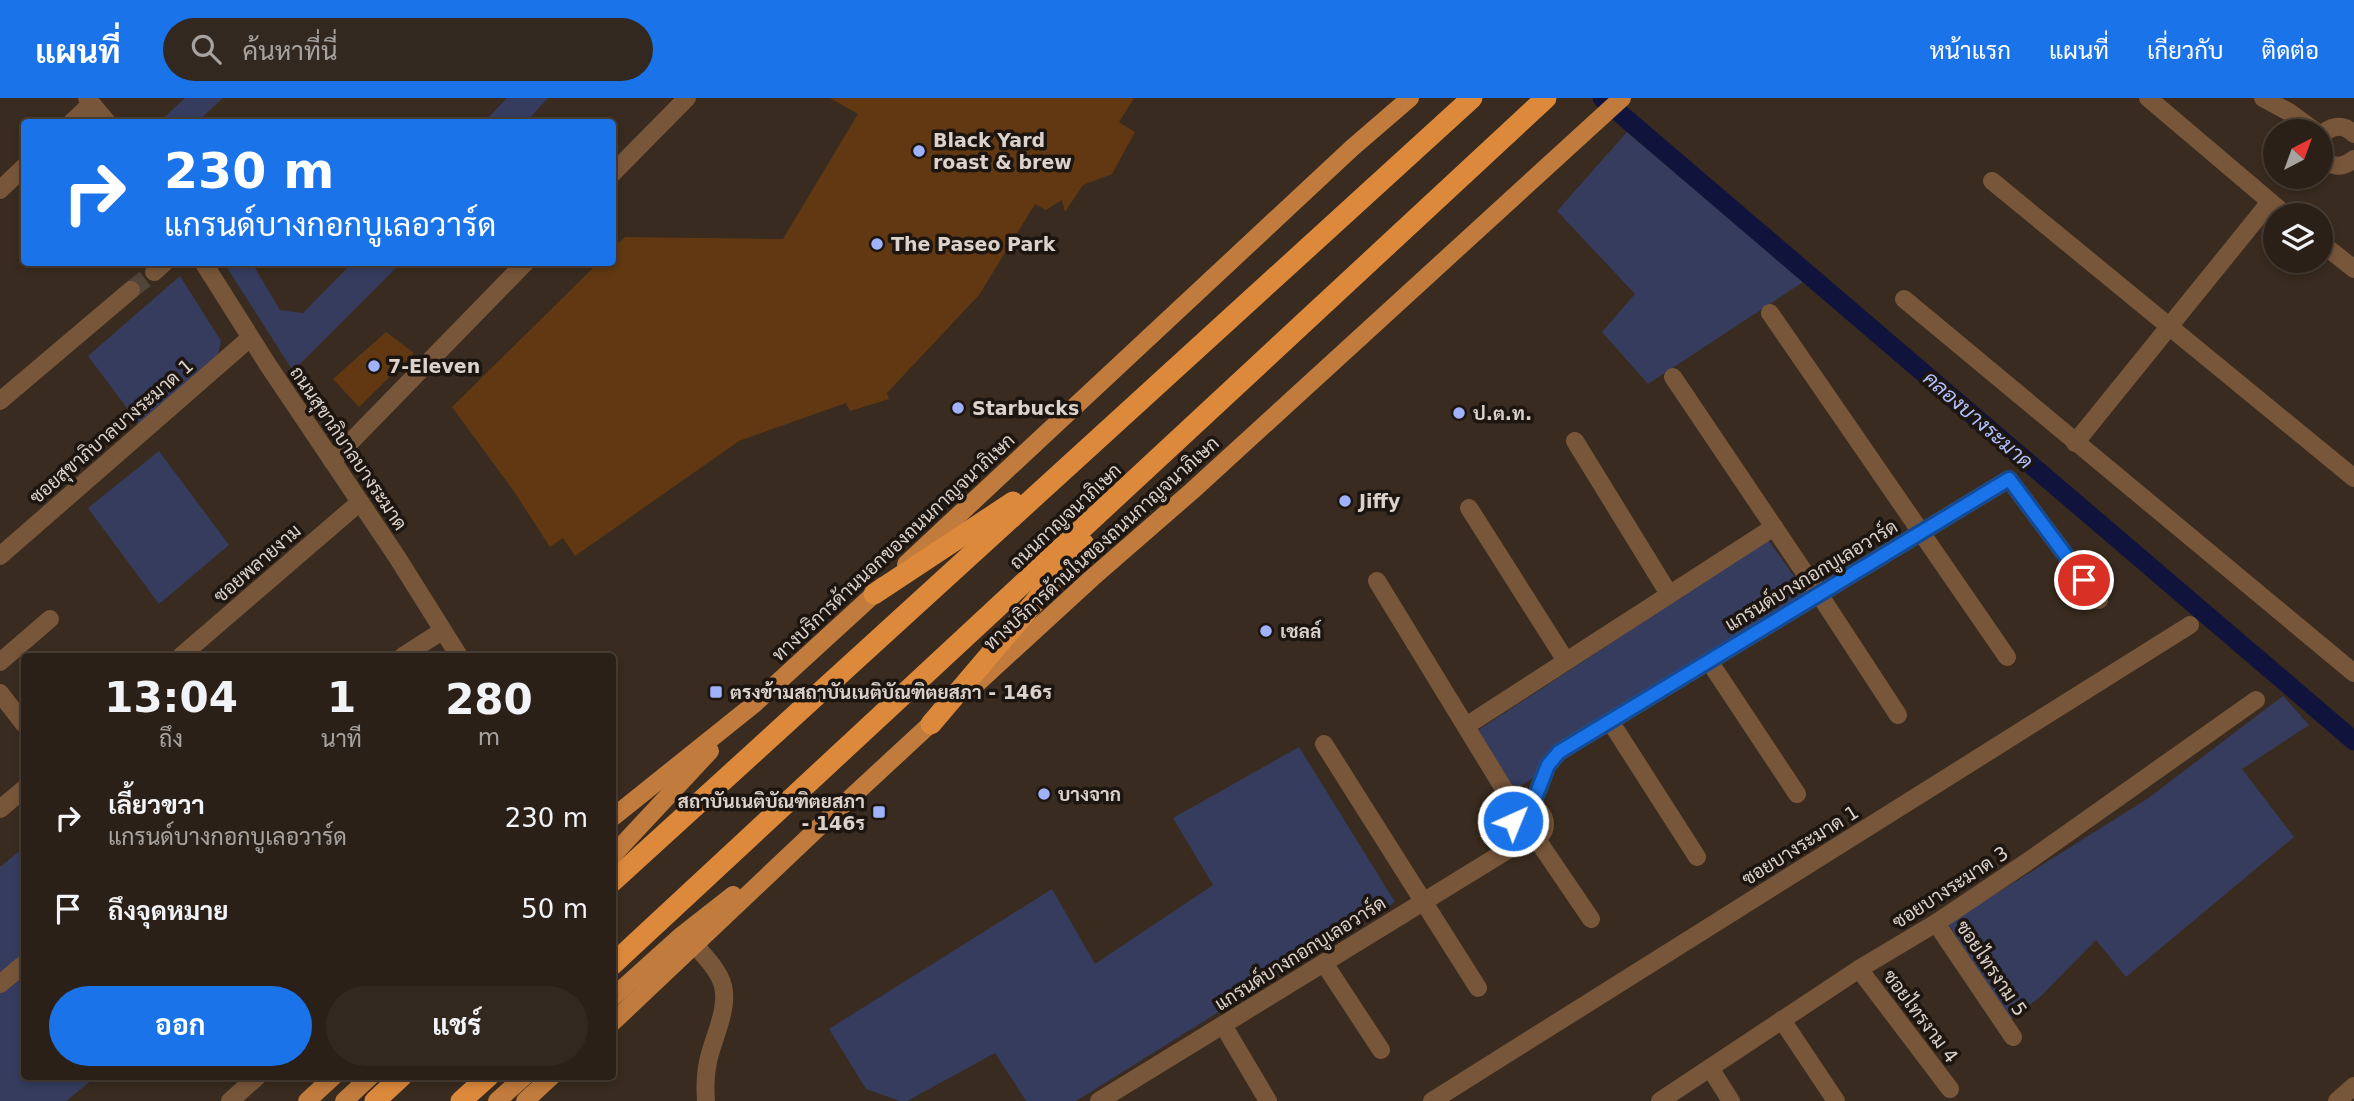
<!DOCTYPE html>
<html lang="th">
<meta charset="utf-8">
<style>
:root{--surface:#2b2017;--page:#332820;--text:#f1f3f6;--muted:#a6a3a1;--line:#473e36;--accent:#1a73e8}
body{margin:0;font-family:"DejaVu Sans",Sarabun,sans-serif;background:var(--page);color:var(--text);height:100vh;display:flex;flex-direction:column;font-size:26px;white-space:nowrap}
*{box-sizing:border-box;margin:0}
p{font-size:23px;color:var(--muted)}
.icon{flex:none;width:38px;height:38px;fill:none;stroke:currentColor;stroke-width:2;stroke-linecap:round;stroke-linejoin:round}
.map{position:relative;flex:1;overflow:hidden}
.details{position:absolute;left:21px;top:555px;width:595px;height:427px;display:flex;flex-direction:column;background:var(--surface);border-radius:7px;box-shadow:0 4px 10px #0003,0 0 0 2px var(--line)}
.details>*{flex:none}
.top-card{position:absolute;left:21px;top:21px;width:595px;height:147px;border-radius:7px;box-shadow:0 4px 10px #0003,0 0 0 2px var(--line);background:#1a73e8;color:#fff;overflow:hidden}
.needle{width:46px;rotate:41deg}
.buttons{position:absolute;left:2263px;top:21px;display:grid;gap:14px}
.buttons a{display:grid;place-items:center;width:70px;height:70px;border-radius:50%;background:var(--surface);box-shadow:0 4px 10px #0003,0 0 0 2px var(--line);font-size:35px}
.pin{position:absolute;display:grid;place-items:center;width:60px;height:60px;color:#fff;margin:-30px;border:4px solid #fff;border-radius:50%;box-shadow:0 2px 7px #0007}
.me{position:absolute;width:77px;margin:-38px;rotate:44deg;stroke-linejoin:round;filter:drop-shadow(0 0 5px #0008)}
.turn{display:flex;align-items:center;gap:24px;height:147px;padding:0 28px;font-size:32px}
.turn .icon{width:91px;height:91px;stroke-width:2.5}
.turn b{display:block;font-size:49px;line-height:60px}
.eta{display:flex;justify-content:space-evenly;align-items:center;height:119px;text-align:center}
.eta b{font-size:42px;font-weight:700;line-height:49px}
.button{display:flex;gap:14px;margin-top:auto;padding:14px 28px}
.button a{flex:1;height:80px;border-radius:42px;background:var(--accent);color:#fff;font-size:28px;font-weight:700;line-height:80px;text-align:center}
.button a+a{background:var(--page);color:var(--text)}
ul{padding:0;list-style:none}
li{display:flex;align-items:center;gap:21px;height:91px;padding:0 28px}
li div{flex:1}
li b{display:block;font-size:26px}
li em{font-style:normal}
header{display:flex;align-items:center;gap:42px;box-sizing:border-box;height:98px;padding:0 35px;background:var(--accent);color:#fff}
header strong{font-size:33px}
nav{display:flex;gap:38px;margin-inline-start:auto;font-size:24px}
.search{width:490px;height:63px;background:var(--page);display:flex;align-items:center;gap:18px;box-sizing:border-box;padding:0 24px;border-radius:38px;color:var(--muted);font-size:26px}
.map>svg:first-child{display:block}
</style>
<header>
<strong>แผนที่</strong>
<div class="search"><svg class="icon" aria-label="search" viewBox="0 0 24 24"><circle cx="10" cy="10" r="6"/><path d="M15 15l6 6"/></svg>ค้นหาที่นี่</div>
<nav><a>หน้าแรก</a><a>แผนที่</a><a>เกี่ยวกับ</a><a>ติดต่อ</a></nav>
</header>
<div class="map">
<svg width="2354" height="1003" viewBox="0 0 2354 1003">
<rect width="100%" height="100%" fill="#392b1f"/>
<!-- green -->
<g fill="#353c5e">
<polygon points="185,0 223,0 197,24 159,24"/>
<polygon points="507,0 548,0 526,24 484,24"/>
<polygon points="1627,34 1803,184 1648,286 1602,234 1635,196 1557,113"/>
<polygon points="224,165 252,165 280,212 303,215 352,165 401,165 293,273"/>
<polygon points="180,178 221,243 218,256 139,326 88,258"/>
<polygon points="159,353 229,447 159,506 88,410"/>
<polygon points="1768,442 1807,496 1519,689 1507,684 1477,633"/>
<polygon points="2283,598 2309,627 2242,671 2294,739 2126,879 2096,842 2041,898 2010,922 1948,826 2147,701"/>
<polygon points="1299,649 1395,804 1076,1003 1026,1003 995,955 907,1003 900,1003 866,991 829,931 1052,791 1095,866 1213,787 1173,720"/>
<polygon points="24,749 24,978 97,978 66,1003 0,1003 0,769"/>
</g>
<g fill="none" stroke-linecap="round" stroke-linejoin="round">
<!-- canal -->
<polyline stroke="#10143c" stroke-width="19" points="1602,0 2354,643"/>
</g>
<!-- building -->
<g fill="#613811">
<polygon points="830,0 1134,0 1119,24 1135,34 1112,76 1083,87 1065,114 1062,102 1046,112 1035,106 979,197 887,295 889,301 850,313 846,305 739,343 575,458 563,440 550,449 513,392 452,309 599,164 612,164 612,151 625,139 783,141 858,16"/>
<polygon points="386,234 414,255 359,309 333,281"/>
</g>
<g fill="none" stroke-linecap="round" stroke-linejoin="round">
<!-- minor-tunnel -->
<polyline stroke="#514439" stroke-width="18" stroke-dasharray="18 9" stroke-linecap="butt" points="131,192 154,174"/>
<!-- minor -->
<g stroke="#78563a" stroke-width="18">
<polyline points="87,0 107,24"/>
<polyline points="2148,0 2286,117"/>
<polyline points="2263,0 2289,14 2315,33"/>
<polyline points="72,24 91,6"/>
<path d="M2320 40C2329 27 2343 25 2354 36"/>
<path d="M2320 57C2330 70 2342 71 2354 61"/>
<polyline points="612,76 687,0"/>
<polyline points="1992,83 2354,380"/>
<polyline points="0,92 24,69"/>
<polyline points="2320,144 2354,171"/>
<polyline points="203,164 268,267 397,459 459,558"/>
<polyline points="154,174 165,164"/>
<polyline points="1904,201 2354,575"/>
<polyline points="1770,215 2007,559"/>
<polyline points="1673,279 1819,496 1898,617"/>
<polyline points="0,303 131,192"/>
<polyline points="1575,343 1669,496"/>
<polyline points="2075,345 2270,104"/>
<polyline points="332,363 526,164"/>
<polyline points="1469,410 1566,563"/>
<polyline points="0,458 250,240"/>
<polyline points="1377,483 1518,714"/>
<polyline points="181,558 360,404"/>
<polyline points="403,558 442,533"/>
<polyline points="1709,563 1797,696"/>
<polyline points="0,564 50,521"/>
<polyline points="0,595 24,626"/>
<polyline points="1610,623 1697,759"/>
<polyline points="1466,628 1774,429"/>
<polyline points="1324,646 1478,890"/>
<circle cx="1529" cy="726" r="16"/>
<polyline points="1531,710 1548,667 1559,654 2009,381 2099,502"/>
<polyline points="0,711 24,691"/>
<polyline points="1536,740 1591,821"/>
<polyline points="1936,825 2013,939"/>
<path d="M695 847C705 859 719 872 723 888 729 912 712 942 708 964 705 978 705 989 706 1003"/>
<polyline points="1324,865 1381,952"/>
<polyline points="1859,871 1950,991"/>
<polyline points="0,886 24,866"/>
<polyline points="1782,922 1836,1003"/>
<polyline points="1223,927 1268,1003"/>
<polyline points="1710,970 1731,1003"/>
<polyline points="230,1003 258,978"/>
<polyline points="1099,1003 1506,753 1518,737"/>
<polyline points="1432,1003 2190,527"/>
<polyline points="1660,1003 1859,871 1936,825 2027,764 2256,602"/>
<polyline points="2337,1003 2354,988"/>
</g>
<!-- major -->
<g stroke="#c17b3c" stroke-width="18">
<polyline points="906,466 1352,50 1410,0"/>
<polyline points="971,591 1092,480 1192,393 1622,0"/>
<polyline points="612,720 753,607 883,488"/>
<polyline points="612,758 710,653"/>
<polyline points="612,900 682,837 733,797"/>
<polyline points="612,925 818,730 939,618"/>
<polyline points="307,1003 334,978"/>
<polyline points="344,1003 371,978"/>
<polyline points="497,1003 525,978"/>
<polyline points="525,1003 552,978"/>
</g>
<!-- highway -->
<g stroke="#dd893b" stroke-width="21">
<polyline points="874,496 1013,404"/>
<polyline points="931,626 1084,446"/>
<polyline points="612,784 1472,0"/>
<polyline points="612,867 1546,0"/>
<polyline points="375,1003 402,978"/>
<polyline points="461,1003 489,978"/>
</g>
</g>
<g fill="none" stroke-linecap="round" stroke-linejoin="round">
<defs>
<polyline id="route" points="1513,723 1521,711 1531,710 1548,667 1559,654 2009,381 2084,482"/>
</defs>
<!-- route casing -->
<use href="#route" stroke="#114b97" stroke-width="18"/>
<!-- route -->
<use href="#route" stroke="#1a73e8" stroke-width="12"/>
</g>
<!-- markers -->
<g fill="#a1b2fd" stroke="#1c1510" stroke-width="2.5">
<circle cx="919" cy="53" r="7"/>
<circle cx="877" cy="146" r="7"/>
<circle cx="374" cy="268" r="7"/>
<circle cx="958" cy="310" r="7"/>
<circle cx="1459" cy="315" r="7"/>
<circle cx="1345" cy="403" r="7"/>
<circle cx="1266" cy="533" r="7"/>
<rect x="709" y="587" width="14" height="14" rx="3.5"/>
<circle cx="1044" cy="696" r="7"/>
<rect x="872" y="707" width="14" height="14" rx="3.5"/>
</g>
<g text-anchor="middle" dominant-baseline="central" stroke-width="7" stroke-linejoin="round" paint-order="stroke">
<!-- poi labels -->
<g font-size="19" font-weight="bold" fill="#dcd2cb" stroke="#1c1510" text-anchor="start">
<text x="933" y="42">Black Yard<tspan x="933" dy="22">roast &amp; brew</tspan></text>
<text x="891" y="146">The Paseo Park</text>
<text x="388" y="268">7-Eleven</text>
<text x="972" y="310">Starbucks</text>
<text x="1473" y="315">ป.ต.ท.</text>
<text x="1359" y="403">Jiffy</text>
<text x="1280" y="533">เชลล์</text>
<text x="730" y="594">ตรงข้ามสถาบันเนติบัณฑิตยสภา - 146ร</text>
<text x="1058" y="696">บางจาก</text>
<text x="865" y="703" text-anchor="end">สถาบันเนติบัณฑิตยสภา<tspan x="865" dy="22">- 146ร</tspan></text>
</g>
<!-- street labels -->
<g font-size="19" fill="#dcd2cb" stroke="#1c1510">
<text transform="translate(111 333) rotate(-41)">ซอยสุขาภิบาลบางระมาด 1</text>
<text transform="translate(349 350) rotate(56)">ถนนสุขาภิบาลบางระมาด</text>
<text transform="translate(1065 418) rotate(-43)">ถนนกาญจนาภิเษก</text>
<text transform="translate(1101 445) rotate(-42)">ทางบริการด้านในของถนนกาญจนาภิเษก</text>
<text transform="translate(893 449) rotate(-43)">ทางบริการด้านนอกของถนนกาญจนาภิเษก</text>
<text transform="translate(257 465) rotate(-41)">ซอยพลายงาม</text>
<text transform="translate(1811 477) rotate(-31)">แกรนด์บางกอกบูเลอวาร์ด</text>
<text transform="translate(1800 747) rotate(-32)">ซอยบางระมาด 1</text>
<text transform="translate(1950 789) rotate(-33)">ซอยบางระมาด 3</text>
<text transform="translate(1300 855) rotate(-32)">แกรนด์บางกอกบูเลอวาร์ด</text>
<text transform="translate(1992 870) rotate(56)">ซอยไทรงาม 5</text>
<text transform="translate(1921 918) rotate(53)">ซอยไทรงาม 4</text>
</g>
<!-- water labels -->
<g font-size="21" font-style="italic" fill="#b0befa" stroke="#1c1510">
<text transform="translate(1978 322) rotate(41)">คลองบางระมาด</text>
</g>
</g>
</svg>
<div class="buttons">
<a><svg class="needle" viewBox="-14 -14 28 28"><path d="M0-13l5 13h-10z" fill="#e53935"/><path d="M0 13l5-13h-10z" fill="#a6a3a1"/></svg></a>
<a><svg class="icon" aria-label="layers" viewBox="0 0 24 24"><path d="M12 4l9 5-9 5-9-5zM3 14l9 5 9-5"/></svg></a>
</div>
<div class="pin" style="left:2084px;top:482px;background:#d93025"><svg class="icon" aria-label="arrive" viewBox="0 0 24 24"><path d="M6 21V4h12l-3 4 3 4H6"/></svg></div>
<svg class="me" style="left:1513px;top:723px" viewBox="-20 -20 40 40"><circle r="17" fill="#1a73e8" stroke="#fff" stroke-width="3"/><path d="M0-11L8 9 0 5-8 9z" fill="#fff"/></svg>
<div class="top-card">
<div class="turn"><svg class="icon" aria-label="right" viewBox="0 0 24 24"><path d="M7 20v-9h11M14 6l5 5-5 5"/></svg><div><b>230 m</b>แกรนด์บางกอกบูเลอวาร์ด</div></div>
</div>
<section class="details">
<div class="eta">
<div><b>13:04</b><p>ถึง</p></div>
<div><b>1</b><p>นาที</p></div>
<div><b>280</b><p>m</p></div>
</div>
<ul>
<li><svg class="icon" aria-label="right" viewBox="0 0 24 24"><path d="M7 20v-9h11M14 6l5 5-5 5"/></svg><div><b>เลี้ยวขวา</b><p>แกรนด์บางกอกบูเลอวาร์ด</p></div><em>230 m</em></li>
<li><svg class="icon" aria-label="arrive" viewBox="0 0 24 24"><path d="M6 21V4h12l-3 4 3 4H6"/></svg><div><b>ถึงจุดหมาย</b></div><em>50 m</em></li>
</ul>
<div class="button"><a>ออก</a><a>แชร์</a></div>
</section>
</div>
